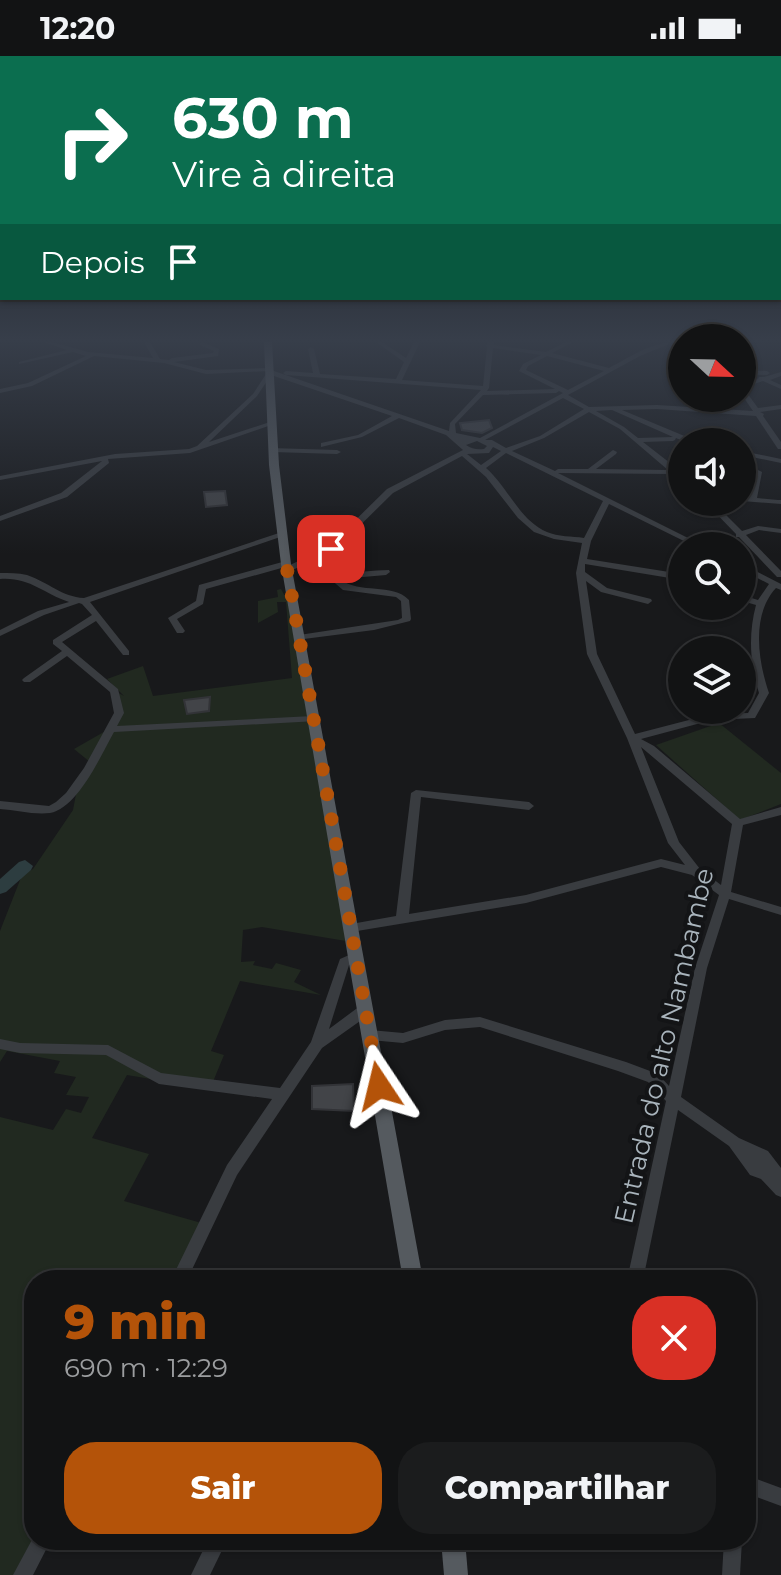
<!DOCTYPE html>
<html lang="pt">
<meta charset="utf-8">
<style>
:root{--surface:#121314;--page:#1b1c1d;--text:#f1f3f6;--muted:#9c9ea0;--line:#313234;--accent:#b45309}
body{margin:0;font-family:Montserrat,sans-serif;background:var(--page);color:var(--text);height:100vh;display:flex;flex-direction:column;font-size:30px;white-space:nowrap}
*{box-sizing:border-box;margin:0}
p{font-size:26px;color:var(--muted)}
.icon{flex:none;width:44px;height:44px;fill:none;stroke:currentColor;stroke-width:2;stroke-linecap:round;stroke-linejoin:round}
.map{position:relative;flex:1;overflow:hidden}
.drawer{position:absolute;left:24px;top:1214px;width:732px;height:280px;display:flex;flex-direction:column;background:var(--surface);border-radius:32px;box-shadow:0 2px 6px #0004,0 0 0 2px var(--line)}
.drawer>*{flex:none}
.hud{position:absolute;left:0px;top:0px;width:782px;height:244px;box-shadow:0 2px 6px #0004,0 0 0 2px var(--line);background:#0b6e4f;color:#fff;overflow:hidden}
.needle{width:52px;rotate:112deg}
.buttons{position:absolute;left:668px;top:268px;display:grid;gap:16px}
.buttons a{display:grid;place-items:center;width:88px;height:88px;border-radius:50%;background:var(--surface);box-shadow:0 2px 6px #0004,0 0 0 2px var(--line);font-size:40px}
.pin{position:absolute;display:grid;place-items:center;width:68px;height:68px;color:#fff;margin:-34px;border-radius:16px;box-shadow:0 4px 12px #0006}
.me{position:absolute;width:88px;margin:-44px;rotate:350deg;stroke-linejoin:round;filter:drop-shadow(0 0 6px #0008)}
.turn{display:flex;align-items:center;gap:28px;height:168px;padding:0 40px;font-size:36px}
.turn .icon{width:104px;height:104px;stroke-width:2.5}
.turn b{display:block;font-size:56px;line-height:68px}
.then{display:flex;align-items:center;height:76px;padding:0 40px;background:#0003;gap:16px;font-size:30px}
.round{display:grid;place-items:center;flex:none;width:84px;height:84px;border-radius:32px;background:var(--page)}
.overview{display:flex;align-items:center;justify-content:space-between;height:136px;padding:0 40px}
h1{font-size:48px;font-weight:800;line-height:60px;color:var(--accent)}
.cta{display:flex;gap:16px;margin-top:auto;padding:16px 40px}
.cta a{flex:1;height:92px;border-radius:32px;background:var(--accent);color:#fff;font-size:32px;font-weight:800;line-height:92px;text-align:center}
.cta a+a{background:var(--page);color:var(--text)}
.status{display:flex;justify-content:space-between;align-items:center;height:56px;padding:0 40px;background:var(--surface);direction:ltr}
.status svg{height:22px;fill:currentColor}
.map>svg:first-child{display:block}
</style>
<div class="status"><b>12:20</b><svg viewBox="0 0 49 12"><path d="M0 12V9h3v3zM5 12V6h3v6zM10 12V3h3v9zM15 12V0h3v12zM26 1h20v11H26zM47 4h2v5h-2z"/></svg></div>
<div class="map">
<svg width="781" height="1519" viewBox="0 0 781 1519">
<rect width="100%" height="100%" fill="#18191b"/>
<!-- green -->
<g fill="#212920">
<polygon points="281,533 288,546 346,885 262,871 243,874 241,906 255,905 253,909 272,913 276,907 301,914 294,926 321,939 240,925 211,995 224,999 210,1033 127,1019 92,1082 149,1098 124,1145 205,1168 179,1224 104,1224 79,1213 73,1224 34,1224 34,1484 22,1519 0,1519 0,1061 53,1074 66,1053 81,1057 89,1041 66,1039 76,1021 54,1017 60,1005 7,995 0,1006 0,875 22,819 33,813 73,754 78,728 90,706 74,693 109,673 119,657 115,635 124,640 107,623 143,610 153,640 292,622 286,546 277,546 278,556 258,567 258,545 278,541 277,534"/>
<polygon points="719,667 781,717 781,748 740,764 656,689"/>
</g>
<g fill="none" stroke-linecap="round" stroke-linejoin="round">
<!-- river -->
<polygon fill="#2d3d40" fill-rule="evenodd" points="25,804 33,810 31,814 6,836 0,838 0,823 19,806"/>
</g>
<!-- building -->
<g fill="#424448" stroke="#323337" stroke-width="2">
<polygon points="489,364 492,372 482,377 462,374 460,367"/>
<polygon points="225,435 227,449 206,451 204,436"/>
<polygon points="210,641 209,655 187,658 184,644"/>
<polygon points="353,1028 354,1055 312,1053 312,1030"/>
</g>
<g fill="none" stroke-linecap="round" stroke-linejoin="round">
<!-- minor -->
<g fill="#393c40" fill-rule="evenodd">
<path d="M44 286H52L88 296 153 302 144 286H150L160 303 169 304 172 302 213 297 214 295 200 289V287L202 286 219 293 218 300 174 306 206 314 271 312V314L449 375 450 367 481 334 286 319 283 317 286 315 313 317 308 293 311 291 314 293 320 318 396 323 404 306 376 286H382L406 302 414 286H420L402 324 483 330 487 291 486 290 488 286H494V289L546 296 566 286H573L552 297 609 312C628 302 652 286 674 286L640 300 568 339 589 351 657 349 753 355 742 339V332L744 333 758 352 781 349V353L760 356 764 358 763 360 781 386V393H778L756 360 657 353 622 354 694 384 695 386H685L676 382 675 384 673 385 643 386 679 414 682 418V424L673 418 558 417 704 490H694L609 448 591 485 587 503 682 518V524L585 508V516L607 532 651 543 652 545 648 548 601 536 586 525 597 598 635 678 712 658 748 657 759 637C750 608 748 579 756 549L742 545V539L758 544 769 528 742 514V508L781 528V534L776 532C751 559 758 605 769 637L755 662 712 664 641 683 654 690 740 763 781 751V759L743 769 731 836 781 851V859L729 843 707 912 681 1041 739 1082 768 1095 781 1112V1141L776 1139 761 1123 750 1119 729 1090 678 1054 643 1224H627L666 1045 648 1026 618 1015 480 971 445 974 403 987 370 984 365 983 363 979 365 975 370 974 403 977 445 964 480 961 626 1006 658 1018 669 1030 695 912 719 839 692 819 661 811 526 847 351 876 347 875 345 872 347 869 351 868 396 860 411 737 416 734 529 746 534 750 529 754 421 741 409 858 526 839 661 803 685 809 668 787 627 682 587 598 576 517 582 487 554 483 534 476 518 462 486 421 462 400 393 437 334 495 304 508C332 524 359 514 389 514L390 516 386 519 340 523C360 539 392 526 409 544L411 563 410 565 374 574 296 584 294 582 299 579 398 564 402 562 401 545 396 541 343 534 329 522 315 519 297 512 290 515H284L283 513 285 511 206 533 203 548 177 563 185 575 183 577H177L168 562 196 545 199 529 286 505 290 509 328 491 387 433 463 394 446 379 399 362 362 381 321 391V387L358 379 392 360 271 319 257 340 209 386 270 366H274V368L190 397 108 403 109 407 67 441 0 465V460L61 437 102 405 0 424V420L115 398 189 393 197 390 253 338 268 315 206 318 164 307 94 300 32 330 0 337V333L28 327 86 300 73 296 19 308V306L67 294ZM493 292 541 299 523 308 519 315 555 333 487 335 489 332ZM547 300 604 315 568 334 526 314 528 310ZM559 335 563 337 480 382 456 377 455 368 483 339 556 337ZM563 342 584 353 540 380 506 392 492 384H485ZM612 354 673 381 638 382 624 371 596 355ZM589 356 620 373 668 414 596 413 616 398 617 396 613 394 588 413H558L555 415 512 395 544 382ZM477 385 487 390 484 393C477 394 472 393 466 389ZM493 391 501 395 481 409 467 398 489 397ZM506 397 603 445 584 482C572 480 558 481 547 476 519 464 508 431 486 412ZM641 691 732 768 721 829 700 813 679 786Z"/>
<polygon points="742,314 767,315 770,317 767,319 742,318"/>
<polygon points="781,316 781,320 770,324 781,329 781,333 763,325 742,332 742,328 758,323 759,321 764,321"/>
<polygon points="270,392 337,394 341,396 337,398 273,396 270,396"/>
<polygon points="742,395 781,403 781,407 742,399"/>
<polygon points="742,412 758,414 762,416 757,442 778,444 781,444 781,448 742,445 742,441 750,441 754,418 742,416"/>
<polygon points="705,446 713,446 742,475 758,470 781,473 781,477 759,474 746,479 781,515 781,521 777,521 739,481 736,481 736,478"/>
<path d="M279 477 286 479 90 546 129 595V599H123L96 565 62 586 118 633 124 657 117 670 313 660 317 661 318 663 317 665 114 676C101 699 78 752 50 757 34 759 16 754 0 753V745L49 750 56 746 66 737 84 712 114 657 110 636 67 600 30 626H24L22 624 24 622 62 595 53 588V584L92 559 82 548 79 547 44 559 0 580V574L38 555 69 546C42 537 30 521 0 523V517C9 517 18 517 27 519 48 526 62 541 84 542Z"/>
<polygon points="356,896 360,898 362,901 360,904 349,909 329,973 360,950 365,949 370,950 372,954 370,958 322,992 237,1119 187,1224 171,1224 227,1109 272,1043 159,1028 106,999 20,997 0,993 0,983 20,987 108,989 161,1017 280,1032 311,986 340,903"/>
<polygon points="746,1419 781,1432 781,1450 746,1437"/>
<polygon points="34,1480 34,1484 51,1484 33,1519 13,1519"/>
<polygon points="208,1484 227,1484 210,1519 191,1519"/>
<polygon points="724,1484 742,1484 740,1519 722,1519"/>
</g>
<!-- major -->
<g fill="#555a5f" fill-rule="evenodd">
<polygon points="264,286 272,286 279,409 291,508 423,1224 403,1224 281,508 269,409"/>
<polygon points="441,1484 465,1484 468,1519 444,1519"/>
</g>
</g>
<!-- sky -->
<linearGradient id="sky" x2="0" y2="1"><stop stop-color="#0d0e0f"/><stop offset="0.57" stop-color="#373e4a"/><stop offset="1" stop-color="#373e4a" stop-opacity="0"/></linearGradient>
<rect width="781" height="498" fill="url(#sky)"/>
<g fill="none" stroke-linecap="round" stroke-linejoin="round">
<!-- route -->
<polyline stroke="#b45309" stroke-width="14" stroke-dasharray="0 25.2" points="331,493 287,513 379,1030"/>
</g>
<g text-anchor="middle" dominant-baseline="central" stroke-width="8" stroke-linejoin="round" paint-order="stroke">
<!-- near-street labels -->
<g font-size="26" fill="#a9b4bc" stroke="#131416">
<text transform="translate(664 990) rotate(-77)">Entrada do alto Nambambe</text>
</g>
</g>
</svg>
<div class="buttons">
<a><svg class="needle" viewBox="-14 -14 28 28"><path d="M0-13l5 13h-10z" fill="#e53935"/><path d="M0 13l5-13h-10z" fill="#9c9ea0"/></svg></a>
<a><svg class="icon" aria-label="sound" viewBox="0 0 24 24"><path d="M4 9h4l5-4v14l-5-4H4zM17 9q2 3 0 6"/></svg></a>
<a><svg class="icon" aria-label="search" viewBox="0 0 24 24"><circle cx="10" cy="10" r="6"/><path d="M15 15l6 6"/></svg></a>
<a><svg class="icon" aria-label="layers" viewBox="0 0 24 24"><path d="M12 4l9 5-9 5-9-5zM3 14l9 5 9-5"/></svg></a>
</div>
<div class="pin" style="left:331px;top:493px;background:#d93025"><svg class="icon" aria-label="arrive" viewBox="0 0 24 24"><path d="M6 21V4h12l-3 4 3 4H6"/></svg></div>
<svg class="me" style="left:379px;top:1030px" viewBox="-20 -20 40 40"><path d="M0-17L14 15 0 8-14 15z" fill="#b45309" stroke="#fff" stroke-width="4"/></svg>
<div class="hud">
<div class="turn"><svg class="icon" aria-label="right" viewBox="0 0 24 24"><path d="M7 20v-9h11M14 6l5 5-5 5"/></svg><div><b>630 m</b>Vire à direita</div></div>
<div class="then">Depois<svg class="icon" aria-label="arrive" viewBox="0 0 24 24"><path d="M6 21V4h12l-3 4 3 4H6"/></svg></div>
</div>
<section class="drawer">
<div class="overview"><div><h1>9 min</h1><p>690 m · 12:29</p></div><a class="round" style="background:#d93025;color:#fff"><svg class="icon" aria-label="close" viewBox="0 0 24 24"><path d="M6 6l12 12M18 6L6 18"/></svg></a></div>
<div class="cta"><a>Sair</a><a>Compartilhar</a></div>
</section>
</div>
